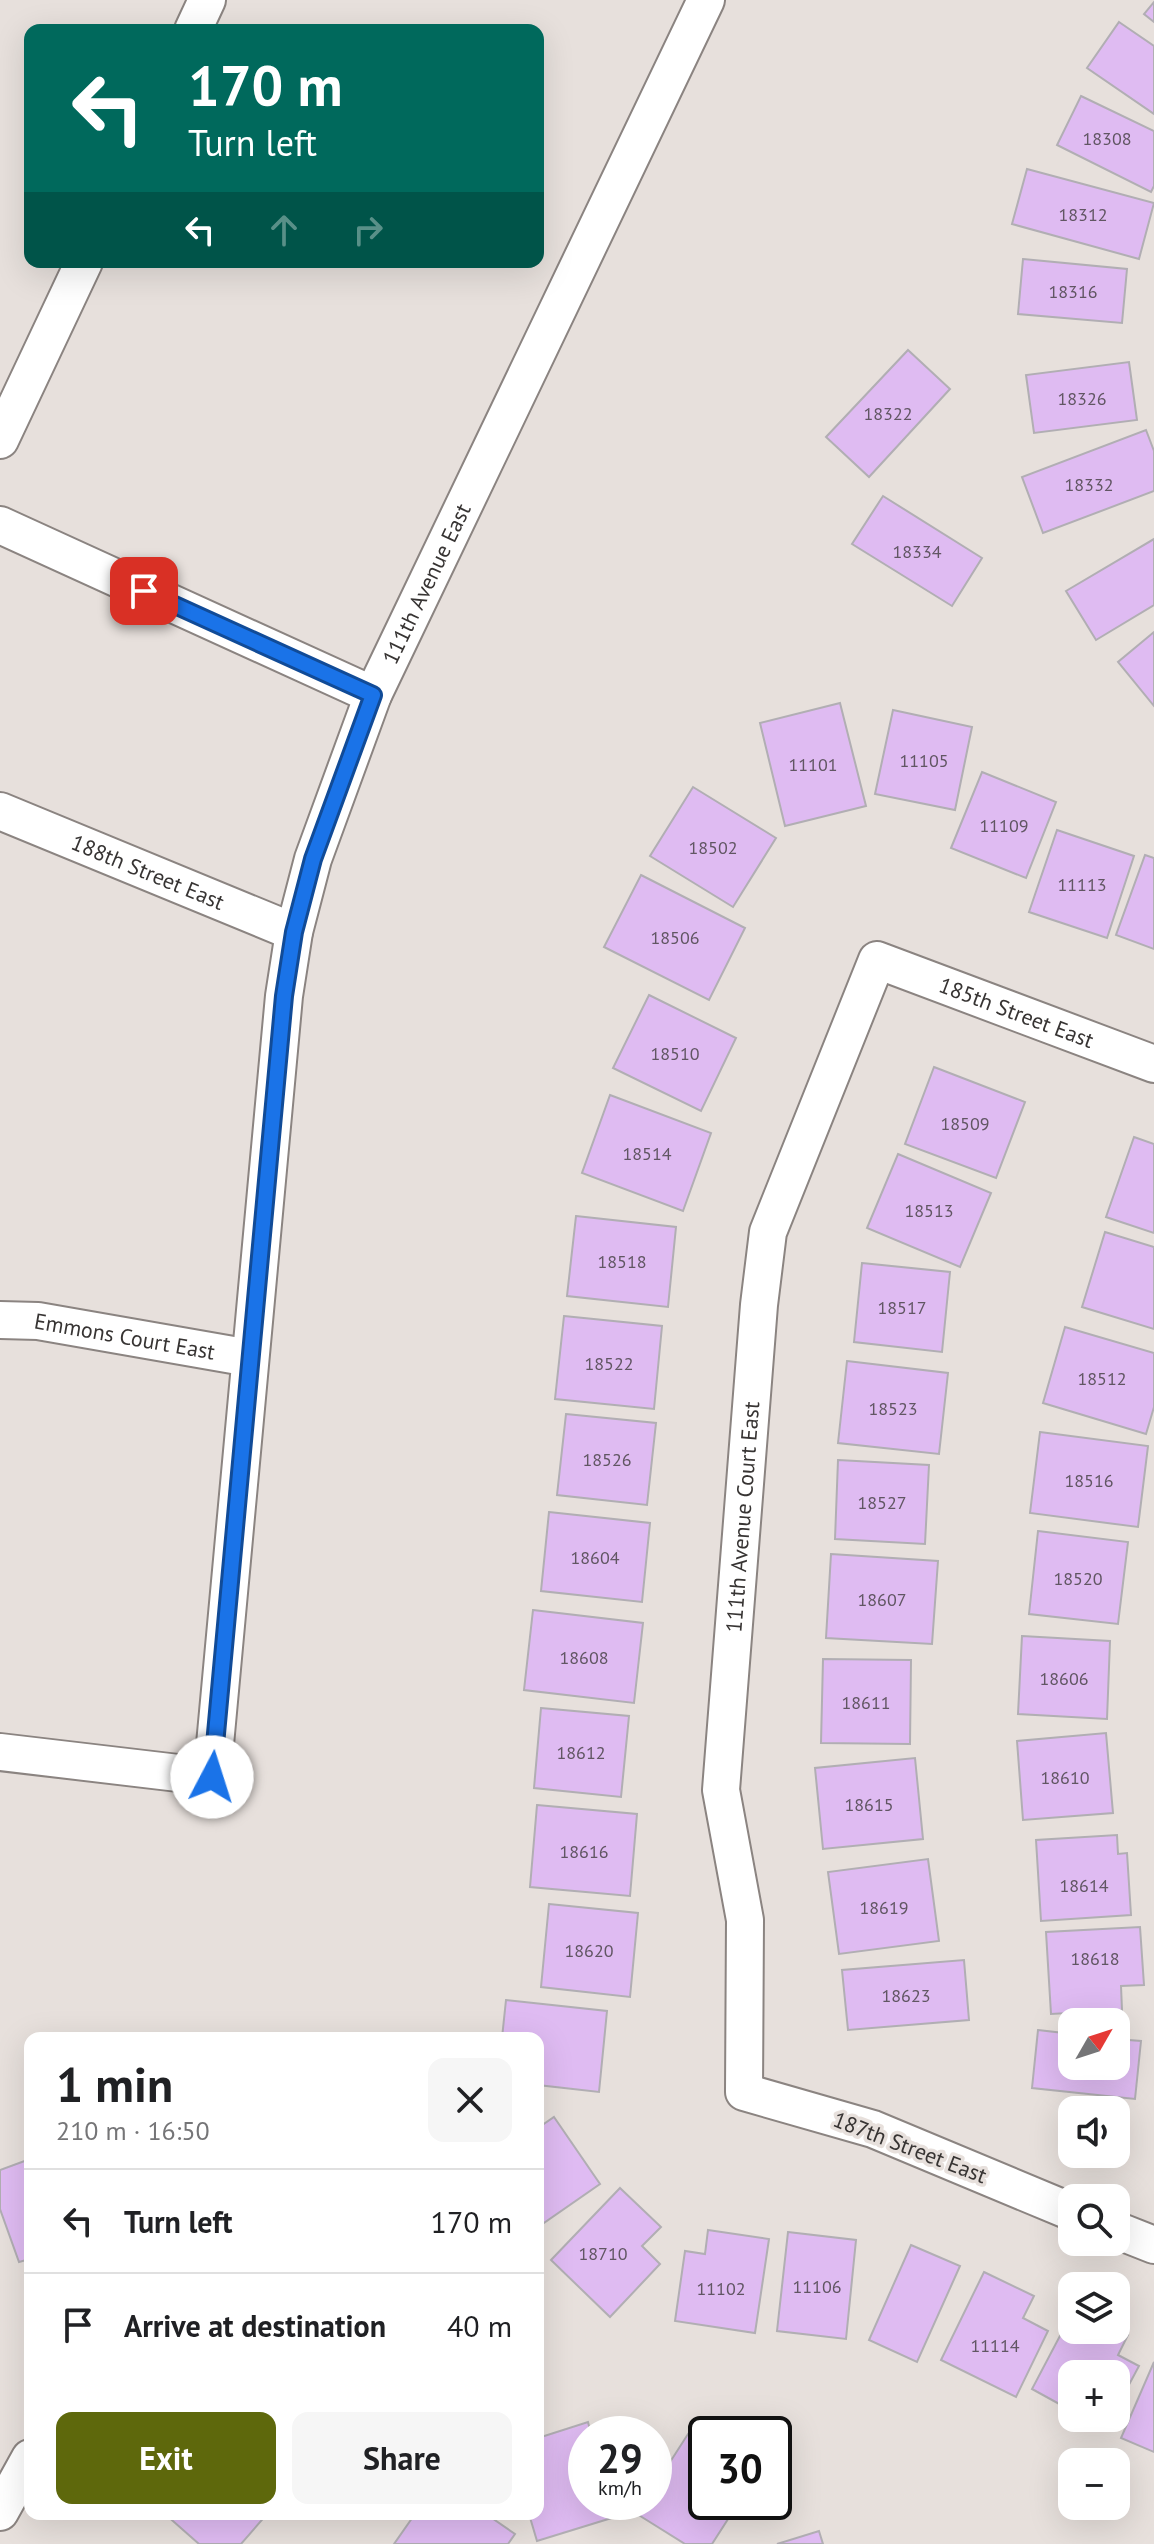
<!DOCTYPE html>
<meta charset="utf-8">
<style>
:root{--surface:#fff;--page:#f6f6f6;--text:#202124;--muted:#757577;--line:#e0e0e0;--accent:#5e680c}
body{margin:0;font-family:"PT Sans",sans-serif;background:var(--page);color:var(--text);height:100vh;display:flex;flex-direction:column;font-size:30px;white-space:nowrap}
*{box-sizing:border-box;margin:0}
p{font-size:26px;color:var(--muted)}
.icon{flex:none;width:44px;height:44px;fill:none;stroke:currentColor;stroke-width:2;stroke-linecap:round;stroke-linejoin:round}
.map{position:relative;flex:1;overflow:hidden}
.sheet{position:absolute;left:24px;top:2032px;width:520px;height:488px;display:flex;flex-direction:column;background:var(--surface);border-radius:16px;box-shadow:0 8px 32px #0002}
.sheet>*{flex:none}
.top-card{position:absolute;left:24px;top:24px;width:520px;height:244px;border-radius:16px;box-shadow:0 8px 32px #0002;background:#00695c;color:#fff;overflow:hidden}
.needle{width:52px;rotate:51deg}
.controls{position:absolute;left:1058px;top:2008px;display:grid;gap:16px}
.controls a{display:grid;place-items:center;width:72px;height:72px;border-radius:16px;background:var(--surface);box-shadow:0 8px 32px #0002;font-size:40px}
.speed{position:absolute;left:568px;top:2416px;display:flex;gap:16px;font-size:40px;font-weight:700;text-align:center}
.speed>*{display:grid;place-content:center;width:104px;height:104px;border-radius:50%;background:var(--surface);box-shadow:0 8px 32px #0002;line-height:1}
.speed small{font-size:20px;font-weight:400}
.speed .limit{border:4px solid #111;border-radius:12px;background:#fff;color:#111}
.pin{position:absolute;display:grid;place-items:center;width:68px;height:68px;color:#fff;margin:-34px;border-radius:16px;box-shadow:0 4px 12px #0006}
.me{position:absolute;width:88px;margin:-44px;rotate:5deg;stroke-linejoin:round;filter:drop-shadow(0 0 6px #0008)}
.turn{display:flex;align-items:center;gap:28px;height:168px;padding:0 32px;font-size:36px}
.turn .icon{width:104px;height:104px;stroke-width:2.5}
.turn b{display:block;font-size:56px;line-height:68px}
.lanes{display:flex;align-items:center;height:76px;padding:0 32px;background:#0003;justify-content:center;gap:40px;direction:ltr}
.lanes .off{opacity:.35}
.round{display:grid;place-items:center;flex:none;width:84px;height:84px;border-radius:16px;background:var(--page)}
.overview{display:flex;align-items:center;justify-content:space-between;height:136px;padding:0 32px}
h1{font-size:48px;font-weight:800;line-height:60px}
.cta{display:flex;gap:16px;margin-top:auto;padding:16px 32px}
.cta a{flex:1;height:92px;border-radius:16px;background:var(--accent);color:#fff;font-size:32px;font-weight:800;line-height:92px;text-align:center}
.cta a+a{background:var(--page);color:var(--text)}
ul{padding:0;list-style:none}
li{display:flex;align-items:center;gap:24px;height:104px;padding:0 32px;border-top:2px solid var(--line)}
li div{flex:1}
li b{display:block;font-size:30px}
li em{font-style:normal}
.map>svg:first-child{display:block}
</style>
<div class="map">
<svg width="1154" height="2544" viewBox="0 0 1154 2544">
<rect width="100%" height="100%" fill="#e7e0dc"/>
<!-- building -->
<g fill="#dfbbf2" stroke="#b1aeb3" stroke-width="2">
<polygon points="1154,2 1154,22 1144,14"/>
<polygon points="1119,22 1154,46 1154,114 1087,68"/>
<polygon points="1081,96 1154,131 1154,186 1151,192 1057,145"/>
<polygon points="1027,169 1154,203 1139,259 1012,224"/>
<polygon points="1023,259 1127,269 1122,323 1018,314"/>
<polygon points="908,350 950,389 869,477 826,437"/>
<polygon points="1129,362 1137,420 1034,433 1026,375"/>
<polygon points="1146,430 1154,451 1154,491 1043,533 1022,477"/>
<polygon points="883,496 982,558 952,606 852,544"/>
<polygon points="1154,539 1154,605 1096,640 1066,591"/>
<polygon points="1154,632 1154,706 1118,662"/>
<polygon points="840,703 866,806 785,826 760,723"/>
<polygon points="893,710 972,727 955,810 875,794"/>
<polygon points="982,772 1056,802 1026,878 951,848"/>
<polygon points="693,787 776,838 733,907 650,856"/>
<polygon points="1057,830 1134,856 1107,938 1029,912"/>
<polygon points="1145,855 1154,858 1154,949 1116,935"/>
<polygon points="641,875 745,928 709,1000 604,947"/>
<polygon points="649,995 736,1038 701,1111 613,1068"/>
<polygon points="934,1067 1025,1102 996,1178 905,1144"/>
<polygon points="610,1095 711,1133 683,1211 582,1173"/>
<polygon points="1134,1137 1154,1144 1154,1233 1106,1217"/>
<polygon points="898,1154 991,1193 960,1267 867,1228"/>
<polygon points="576,1216 676,1227 668,1307 567,1296"/>
<polygon points="1105,1232 1154,1247 1154,1329 1082,1307"/>
<polygon points="862,1263 950,1272 942,1352 854,1342"/>
<polygon points="564,1316 662,1326 654,1409 555,1399"/>
<polygon points="1065,1327 1154,1353 1154,1407 1146,1434 1043,1403"/>
<polygon points="847,1361 948,1373 939,1454 838,1443"/>
<polygon points="566,1414 656,1423 647,1505 557,1495"/>
<polygon points="1040,1432 1148,1446 1138,1527 1030,1513"/>
<polygon points="838,1460 929,1465 925,1544 835,1539"/>
<polygon points="549,1512 650,1523 642,1602 541,1591"/>
<polygon points="1038,1531 1128,1542 1118,1624 1029,1614"/>
<polygon points="831,1554 938,1561 932,1644 826,1638"/>
<polygon points="533,1610 643,1623 634,1703 524,1690"/>
<polygon points="1022,1636 1110,1641 1107,1719 1018,1714"/>
<polygon points="823,1659 911,1660 910,1744 821,1743"/>
<polygon points="541,1708 629,1716 621,1797 534,1788"/>
<polygon points="1106,1733 1113,1813 1023,1820 1017,1741"/>
<polygon points="915,1758 923,1839 823,1849 815,1768"/>
<polygon points="537,1805 637,1814 630,1896 530,1887"/>
<polygon points="1117,1835 1118,1854 1127,1853 1131,1915 1041,1921 1036,1840"/>
<polygon points="928,1859 939,1941 839,1954 828,1872"/>
<polygon points="549,1904 638,1913 630,1997 541,1987"/>
<polygon points="1140,1927 1144,1985 1121,1986 1122,2010 1051,2014 1046,1932"/>
<polygon points="964,1960 969,2020 848,2030 842,1970"/>
<polygon points="506,2000 607,2011 599,2092 538,2085 538,2038 502,2038"/>
<polygon points="1038,2030 1072,2034 1072,2066 1116,2066 1116,2039 1141,2041 1135,2099 1032,2088"/>
<polygon points="554,2117 600,2184 538,2227 538,2128"/>
<polygon points="30,2159 30,2259 19,2262 0,2209 0,2170"/>
<polygon points="620,2188 661,2227 642,2246 660,2264 610,2317 551,2260"/>
<polygon points="708,2230 769,2239 755,2333 675,2321 685,2251 705,2254"/>
<polygon points="788,2232 856,2240 846,2339 777,2331"/>
<polygon points="911,2245 960,2266 917,2362 869,2340"/>
<polygon points="984,2272 1034,2296 1023,2318 1048,2331 1016,2397 941,2360"/>
<polygon points="1072,2313 1072,2330 1116,2329 1128,2335 1118,2355 1139,2366 1116,2409 1116,2374 1072,2374 1072,2411 1032,2389"/>
<polygon points="1154,2362 1154,2452 1121,2438"/>
<polygon points="1086,2418 1111,2418 1106,2429"/>
<polygon points="588,2422 591,2434 586,2434 586,2502 613,2502 618,2516 537,2541 529,2514 538,2514 538,2438"/>
<polygon points="688,2434 706,2445 706,2502 739,2502 712,2544 685,2544 637,2514 644,2502 654,2502 654,2487"/>
<polygon points="165,2514 267,2514 241,2544 199,2544"/>
<polygon points="415,2514 486,2514 515,2534 508,2544 394,2544"/>
<polygon points="819,2531 823,2544 777,2544"/>
</g>
<g fill="none" stroke-linecap="round" stroke-linejoin="round">
<defs>
<g id="street">
<polyline points="193,30 207,0"/>
<polyline points="0,440 84,262"/>
<polyline points="0,525 373,695"/>
<path id="s1" d="M0 811 294 932"/>
<path id="s2" d="M0 1320 38 1321 250 1358"/>
<path id="s3" d="M0 1752 212 1777 284 996 294 932 313 859 373 695 706 0"/>
<path id="s4" d="M1072 2212 873 2129 744 2092 745 1920 721 1790 759 1305 768 1232 877 960 1154 1064"/>
<polyline points="1116,2230 1154,2245"/>
<polyline points="0,2512 30,2458"/>
</g>
</defs>
<!-- street casing -->
<use href="#street" stroke="#8b8481" stroke-width="40"/>
<!-- street -->
<use href="#street" stroke="#fff" stroke-width="36"/>
</g>
<g fill="none" stroke-linecap="round" stroke-linejoin="round">
<defs>
<polyline id="route" points="144,591 373,695 313,859 294,932 284,996 212,1777"/>
</defs>
<!-- route casing -->
<use href="#route" stroke="#114b97" stroke-width="20"/>
<!-- route -->
<use href="#route" stroke="#1a73e8" stroke-width="14"/>
</g>
<g text-anchor="middle" dominant-baseline="central" stroke-width="7" stroke-linejoin="round" paint-order="stroke">
<!-- number labels -->
<g font-size="18" fill="#615663">
<text x="1107" y="138">18308</text>
<text x="1083" y="214">18312</text>
<text x="1073" y="291">18316</text>
<text x="1082" y="398">18326</text>
<text x="888" y="413">18322</text>
<text x="1089" y="484">18332</text>
<text x="917" y="551">18334</text>
<text x="924" y="760">11105</text>
<text x="813" y="764">11101</text>
<text x="1004" y="825">11109</text>
<text x="713" y="847">18502</text>
<text x="1082" y="884">11113</text>
<text x="675" y="937">18506</text>
<text x="675" y="1053">18510</text>
<text x="965" y="1123">18509</text>
<text x="647" y="1153">18514</text>
<text x="929" y="1210">18513</text>
<text x="622" y="1261">18518</text>
<text x="902" y="1307">18517</text>
<text x="609" y="1363">18522</text>
<text x="1102" y="1378">18512</text>
<text x="893" y="1408">18523</text>
<text x="607" y="1459">18526</text>
<text x="1089" y="1480">18516</text>
<text x="882" y="1502">18527</text>
<text x="595" y="1557">18604</text>
<text x="1078" y="1578">18520</text>
<text x="882" y="1599">18607</text>
<text x="584" y="1657">18608</text>
<text x="1064" y="1678">18606</text>
<text x="866" y="1702">18611</text>
<text x="581" y="1752">18612</text>
<text x="1065" y="1777">18610</text>
<text x="869" y="1804">18615</text>
<text x="584" y="1851">18616</text>
<text x="1084" y="1885">18614</text>
<text x="884" y="1907">18619</text>
<text x="589" y="1950">18620</text>
<text x="1095" y="1958">18618</text>
<text x="906" y="1995">18623</text>
<text x="603" y="2253">18710</text>
<text x="817" y="2286">11106</text>
<text x="721" y="2288">11102</text>
<text x="995" y="2345">11114</text>
</g>
<!-- street labels -->
<g font-size="22" fill="#373433" stroke="#e7e0dc">
<text stroke="none"><textPath href="#s3" startOffset="1436">111th Avenue East</textPath></text>
<text stroke="none"><textPath href="#s1" startOffset="160">188th Street East</textPath></text>
<text stroke="none"><textPath href="#s4" startOffset="1656">185th Street East</textPath></text>
<text stroke="none"><textPath href="#s2" startOffset="126">Emmons Court East</textPath></text>
<text stroke="none"><textPath href="#s4" startOffset="928">111th Avenue Court East</textPath></text>
<text transform="translate(910 2147) rotate(21)">187th Street East</text>
</g>
</g>
</svg>
<div class="controls">
<a><svg class="needle" viewBox="-14 -14 28 28"><path d="M0-13l5 13h-10z" fill="#e53935"/><path d="M0 13l5-13h-10z" fill="#757577"/></svg></a>
<a><svg class="icon" aria-label="sound" viewBox="0 0 24 24"><path d="M4 9h4l5-4v14l-5-4H4zM17 9q2 3 0 6"/></svg></a>
<a><svg class="icon" aria-label="search" viewBox="0 0 24 24"><circle cx="10" cy="10" r="6"/><path d="M15 15l6 6"/></svg></a>
<a><svg class="icon" aria-label="layers" viewBox="0 0 24 24"><path d="M12 4l9 5-9 5-9-5zM3 14l9 5 9-5"/></svg></a>
<a>+</a>
<a>−</a>
</div>
<div class="speed"><div>29<small>km/h</small></div><div class="limit">30</div></div>
<div class="pin" style="left:144px;top:591px;background:#d93025"><svg class="icon" aria-label="arrive" viewBox="0 0 24 24"><path d="M6 21V4h12l-3 4 3 4H6"/></svg></div>
<svg class="me" style="left:212px;top:1777px" viewBox="-20 -20 40 40"><circle r="19" fill="#fff"/><path d="M0-13L10 11 0 6-10 11z" fill="#1a73e8"/></svg>
<div class="top-card">
<div class="turn"><svg class="icon" aria-label="left" viewBox="0 0 24 24"><path d="M17 20v-9H6M10 6l-5 5 5 5"/></svg><div><b>170 m</b>Turn left</div></div>
<div class="lanes"><svg class="icon" aria-label="left" viewBox="0 0 24 24"><path d="M17 20v-9H6M10 6l-5 5 5 5"/></svg><svg class="icon off" aria-label="ahead" viewBox="0 0 24 24"><path d="M12 20V5M6 11l6-6 6 6"/></svg><svg class="icon off" aria-label="right" viewBox="0 0 24 24"><path d="M7 20v-9h11M14 6l5 5-5 5"/></svg></div>
</div>
<section class="sheet">
<div class="overview"><div><h1>1 min</h1><p>210 m · 16:50</p></div><a class="round"><svg class="icon" aria-label="close" viewBox="0 0 24 24"><path d="M6 6l12 12M18 6L6 18"/></svg></a></div>
<ul>
<li><svg class="icon" aria-label="left" viewBox="0 0 24 24"><path d="M17 20v-9H6M10 6l-5 5 5 5"/></svg><div><b>Turn left</b></div><em>170 m</em></li>
<li><svg class="icon" aria-label="arrive" viewBox="0 0 24 24"><path d="M6 21V4h12l-3 4 3 4H6"/></svg><div><b>Arrive at destination</b></div><em>40 m</em></li>
</ul>
<div class="cta"><a>Exit</a><a>Share</a></div>
</section>
</div>
